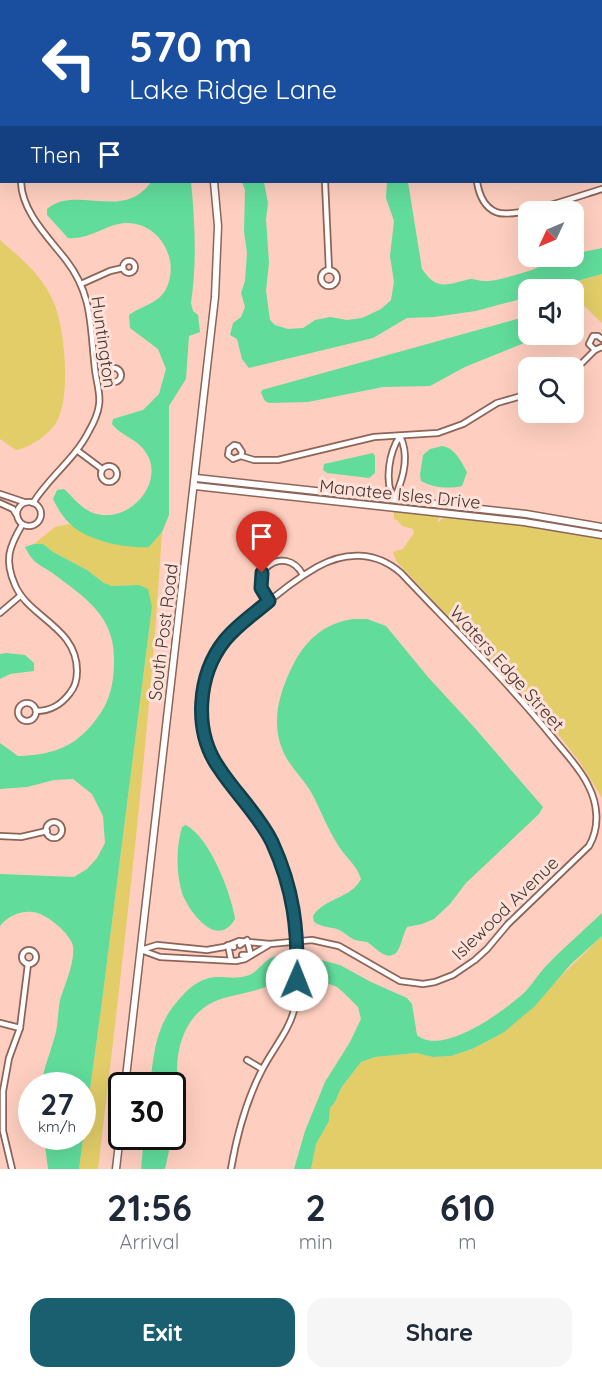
<!DOCTYPE html>
<style>
:root{--surface:#fff;--page:#f6f6f7;--text:#1f2937;--muted:#747a83;--accent:#195f70}
body{margin:0;font-family:Quicksand,sans-serif;background:var(--page);color:var(--text);height:100vh;display:flex;flex-direction:column;font-size:22px;white-space:nowrap}
*{box-sizing:border-box;margin:0}
p{font-size:20px;color:var(--muted)}
.icon{flex:none;width:33px;height:33px;fill:none;stroke:currentColor;stroke-width:2;stroke-linecap:round;stroke-linejoin:round}
.map{position:relative;height:1169px;overflow:hidden}
.side{display:flex;flex-direction:column;background:var(--surface);flex:1}
.side>*{flex:none}
.guide{position:absolute;left:0px;top:0px;width:603px;height:183px;box-shadow:0 6px 24px #0002;background:#1a4fa0;color:#fff;overflow:hidden}
.needle{width:39px;rotate:226deg}
.controls{position:absolute;left:518px;top:201px;display:grid;gap:12px}
.controls a{display:grid;place-items:center;width:66px;height:66px;border-radius:12px;background:var(--surface);box-shadow:0 6px 24px #0002;font-size:30px}
.speed{position:absolute;left:18px;top:1072px;display:flex;gap:12px;font-size:30px;font-weight:700;text-align:center}
.speed>*{display:grid;place-content:center;width:78px;height:78px;border-radius:50%;background:var(--surface);box-shadow:0 6px 24px #0002;line-height:1}
.speed small{font-size:15px;font-weight:400}
.speed .limit{border:3px solid #111;border-radius:9px;background:#fff;color:#111}
.pin{position:absolute;display:grid;place-items:center;width:51px;height:51px;color:#fff;margin:-62px -26px;border-radius:50% 50% 50% 0;rotate:-45deg;box-shadow:0 0 6px #0007}
.pin .icon{rotate:45deg}
.me{position:absolute;width:66px;margin:-33px;rotate:1deg;stroke-linejoin:round;filter:drop-shadow(0 0 4px #0008)}
.turn{display:flex;align-items:center;gap:21px;height:126px;padding:0 30px;font-size:27px}
.turn .icon{width:78px;height:78px;stroke-width:2.5}
.turn b{display:block;font-size:42px;line-height:51px}
.then{display:flex;align-items:center;height:57px;padding:0 30px;background:#0003;gap:12px;font-size:22px}
.eta{display:flex;justify-content:space-evenly;align-items:center;height:102px;text-align:center}
.eta b{font-size:36px;font-weight:700;line-height:42px}
.action{display:flex;gap:12px;margin-top:auto;padding:12px 30px}
.action a{flex:1;height:69px;border-radius:18px;background:var(--accent);color:#fff;font-size:24px;font-weight:700;line-height:69px;text-align:center}
.action a+a{background:var(--page);color:var(--text)}
.map>svg:first-child{display:block}
</style>
<div class="map">
<svg width="602" height="1169" viewBox="0 0 602 1169">
<rect width="100%" height="100%" fill="#fecfc0"/>
<!-- green -->
<g fill="#e2cd68">
<path d="M0 240C21 258 43 276 54 303 65 329 71 396 57 421 50 434 30 448 16 450L0 439Z"/>
<polygon points="602,274 602,323 573,295 573,290 549,290"/>
<polygon points="394,508 440,516 437,523 448,514 602,535 602,798 579,761 554,729 523,695 396,561 393,552 403,549 414,533 413,529 402,526 397,520 394,519"/>
<path d="M69 524 97 539 149 547 162 532C149 745 123 957 98 1169H79L101 1009 152 607 139 585 112 586 104 583 87 570 53 552 43 544H34L55 527Z"/>
<polygon points="602,936 602,1169 311,1169 316,1144 329,1121 330,1108 335,1102 341,1088 361,1062 375,1057 416,1053 433,1057 451,1056 472,1049 503,1033"/>
</g>
<!-- water -->
<g fill="#61dc9b">
<path d="M151 182H191C195 222 197 263 191 303L193 311 198 315 200 332 189 336 186 379 169 406V515L162 532 149 547C126 549 85 540 69 523 62 516 57 507 53 499L57 490 64 489C73 497 84 512 97 514 128 522 161 488 149 458 141 439 123 438 112 424L113 419 143 410 159 394 166 369 158 349 130 328 129 315C141 306 158 304 166 289 181 260 159 222 126 223 105 224 91 240 68 238L47 215V209C76 184 123 222 151 182Z"/>
<path d="M242 182H264L268 203 266 219 269 263 266 291 270 320 275 325 288 329 303 328 315 320 330 317 347 320 362 318 381 309 391 300 394 282 390 256 394 221 386 198 387 182H408L422 269C438 292 447 284 470 279 475 279 479 281 484 281 495 282 518 274 529 271 544 266 557 256 573 256V254L602 248V274L549 289 528 290V297L476 311 434 317 407 318 373 338 249 368 242 359 237 339 230 335 233 323 241 317 245 307 241 293 245 281 247 253 244 232 245 190Z"/>
<polygon points="524,317 528,317 528,334 544,335 465,367 430,386 383,387 308,402 269,403 265,401 261,393 262,390"/>
<path d="M442 446C455 448 461 461 467 472L462 486C450 489 433 488 421 481L420 475 423 455 430 449Z"/>
<polygon points="373,453 375,456 375,473 369,478 327,473 323,470 324,464"/>
<path d="M34 544H43L53 552 87 570 104 583 112 586 139 585 148 589 152 607 101 1009 79 1169H48L44 1137H82V1086H41C44 1067 51 1051 56 1032 58 1022 58 1011 60 1000 65 984 75 963 73 946 71 934 45 912 32 912 20 911 8 916 0 926V874L74 877 87 869 97 858 105 843 103 816 92 794 73 779 54 780 27 787 0 789V743L18 756C56 755 79 745 100 714 111 698 114 680 114 661 115 615 84 597 51 572 37 563 33 563 25 547Z"/>
<path d="M353 619H367L386 626 428 677 474 727 543 807 539 814 466 883 450 904 434 919 422 924 407 927C403 934 401 948 396 953 385 962 375 946 367 942 363 941 357 941 353 939 347 936 343 931 337 929 329 927 322 927 314 922L313 916C324 898 352 898 361 879 357 865 345 857 338 845 327 828 321 810 311 792 303 778 289 766 283 751 270 722 280 690 294 663 307 639 325 623 353 619Z"/>
<polygon points="6,653 25,655 34,663 34,671 10,674 0,679 0,654"/>
<path d="M186 825C210 838 231 893 235 919 217 950 189 912 182 893 176 873 176 847 182 827Z"/>
<path d="M602 913V936L571 964 534 1007 517 1021 503 1033 472 1049 451 1056 433 1057 416 1053 375 1057 361 1062 341 1088 335 1102 330 1108 329 1121 316 1144 311 1169H294L305 1131 325 1082 350 1042 361 1019 358 1007 344 993 337 987 314 978 310 971 312 963 317 959 340 965 371 982 407 998 412 1004 417 1035C441 1056 498 1015 518 998 529 990 536 977 545 967 563 948 583 931 602 913Z"/>
<path d="M276 956 280 958 283 975C270 990 247 992 228 997 193 1005 178 1034 177 1069 177 1078 180 1087 179 1097 178 1109 175 1121 173 1133L172 1086H150C154 1050 156 1023 182 996 190 987 198 981 209 978 220 975 233 980 246 976 259 973 263 959 276 956Z"/>
<polygon points="144,1137 172,1137 165,1169 141,1169"/>
</g>
<g fill="none" stroke-linecap="round" stroke-linejoin="round">
<defs>
<g id="street">
<polyline points="267,0 268,2"/>
<polyline points="537,0 538,2"/>
<polyline points="393,2 396,0"/>
<polyline points="0,155 2,156"/>
<path d="M21 182C22 212 48 237 66 260 93 295 90 326 95 369 96 380 101 394 99 405 98 413 93 424 89 431 75 459 49 477 33 503"/>
<polyline points="325,182 329,270"/>
<path d="M477 182C479 194 484 207 496 212 514 220 581 195 602 189"/>
<circle cx="129" cy="267" r="6"/>
<circle cx="329" cy="278" r="8"/>
<polyline points="81,284 110,271 123,268"/>
<polyline points="602,339 598,336 593,336 589,344 595,350 602,347"/>
<circle cx="114" cy="375" r="7"/>
<polyline points="573,372 595,350"/>
<path d="M400 436C410 456 403 480 394 499 384 482 389 452 400 436Z"/>
<polyline points="78,451 102,469"/>
<polyline points="241,456 242,452 238,446 234,445 229,449 228,455 233,459 241,456 254,460 278,460 374,437 438,433 463,424 497,403 528,394"/>
<circle cx="109" cy="474" r="8"/>
<polyline points="0,494 24,502"/>
<circle cx="29" cy="514" r="12"/>
<polyline points="0,503 13,509 16,514"/>
<path d="M22 525C9 547 4 560 15 585 29 618 77 627 77 671 77 679 75 687 70 693 61 705 51 711 36 711"/>
<path d="M269 601C241 575 285 541 303 575"/>
<polyline points="0,613 20,596"/>
<circle cx="27" cy="712" r="9"/>
<circle cx="54" cy="830" r="8"/>
<polyline points="0,836 21,837 47,831"/>
<polyline points="240,945 247,940 251,955 242,955"/>
<circle cx="29" cy="957" r="7"/>
<polyline points="231,960 228,945 234,947"/>
<polyline points="0,1023 20,1028"/>
<polyline points="247,1060 262,1069"/>
<polyline points="12,1169 3,1131 3,1091 9,1058 20,1028 28,964"/>
<path d="M231 1169C237 1134 246 1101 262 1070 272 1050 289 1031 294 1010 298 988 298 964 298 942 296 895 278 844 250 807 239 792 224 780 216 764 196 725 196 675 225 640 234 628 247 619 259 610 277 594 296 579 317 567 345 551 376 551 401 573 452 627 506 680 553 738 565 753 580 768 588 785 598 804 600 827 589 846L508 924 487 949 475 960 453 975 435 982 423 984 400 981 339 946 312 940 270 944 239 941 224 947 207 950 157 945 141 950 160 957 236 961 245 959 270 944"/>
</g>
<g id="secondary">
<polyline points="148,0 149,2"/>
<polyline points="0,1 1,0"/>
<polyline points="16,2 18,0"/>
<polyline points="0,12 2,11"/>
<polyline points="196,478 526,514 602,527"/>
<polyline points="195,486 524,522 602,535"/>
<polyline points="125,1086 215,297 218,226 214,182"/>
<polyline points="116,1169 122,1117"/>
</g>
</defs>
<!-- street casing -->
<use href="#street" stroke="#8d6458" stroke-width="8"/>
<!-- secondary casing -->
<use href="#secondary" stroke="#8d6458" stroke-width="9"/>
<!-- street -->
<use href="#street" stroke="#fff" stroke-width="4.5"/>
<!-- secondary -->
<use href="#secondary" stroke="#fff" stroke-width="6"/>
</g>
<g fill="none" stroke-linecap="round" stroke-linejoin="round">
<defs>
<path id="route" d="M262 573 261 588 269 601C255 613 237 625 225 640 197 675 193 731 219 768 236 794 258 814 272 842 294 890 298 929 297 980"/>
</defs>
<!-- route casing -->
<use href="#route" stroke="#103e49" stroke-width="15"/>
<!-- route -->
<use href="#route" stroke="#195f70" stroke-width="10"/>
</g>
<g text-anchor="middle" dominant-baseline="central" stroke-width="6" stroke-linejoin="round" paint-order="stroke">
<!-- street labels -->
<g font-size="18" fill="#47352f" stroke="#fee1d8">
<text transform="translate(104 342) rotate(82)">Huntington</text>
<text transform="translate(400 494) rotate(6)">Manatee Isles Drive</text>
<text transform="translate(163 632) rotate(-83)">South Post Road</text>
<text transform="translate(507 668) rotate(48)">Waters Edge Street</text>
<text transform="translate(505 908) rotate(-44)">Islewood Avenue</text>
</g>
</g>
</svg>
<div class="controls">
<a><svg class="needle" viewBox="-14 -14 28 28"><path d="M0-13l5 13h-10z" fill="#e53935"/><path d="M0 13l5-13h-10z" fill="#747a83"/></svg></a>
<a><svg class="icon" aria-label="sound" viewBox="0 0 24 24"><path d="M4 9h4l5-4v14l-5-4H4zM17 9q2 3 0 6"/></svg></a>
<a><svg class="icon" aria-label="search" viewBox="0 0 24 24"><circle cx="10" cy="10" r="6"/><path d="M15 15l6 6"/></svg></a>
</div>
<div class="speed"><div>27<small>km/h</small></div><div class="limit">30</div></div>
<div class="pin" style="left:262px;top:573px;background:#d93025"><svg class="icon" aria-label="arrive" viewBox="0 0 24 24"><path d="M6 21V4h12l-3 4 3 4H6"/></svg></div>
<svg class="me" style="left:297px;top:980px" viewBox="-20 -20 40 40"><circle r="19" fill="#fff"/><path d="M0-13L10 11 0 6-10 11z" fill="#195f70"/></svg>
<div class="guide">
<div class="turn"><svg class="icon" aria-label="left" viewBox="0 0 24 24"><path d="M17 20v-9H6M10 6l-5 5 5 5"/></svg><div><b>570 m</b>Lake Ridge Lane</div></div>
<div class="then">Then<svg class="icon" aria-label="arrive" viewBox="0 0 24 24"><path d="M6 21V4h12l-3 4 3 4H6"/></svg></div>
</div>
</div>
<section class="side">
<div class="eta">
<div><b>21:56</b><p>Arrival</p></div>
<div><b>2</b><p>min</p></div>
<div><b>610</b><p>m</p></div>
</div>
<div class="action"><a>Exit</a><a>Share</a></div>
</section>
